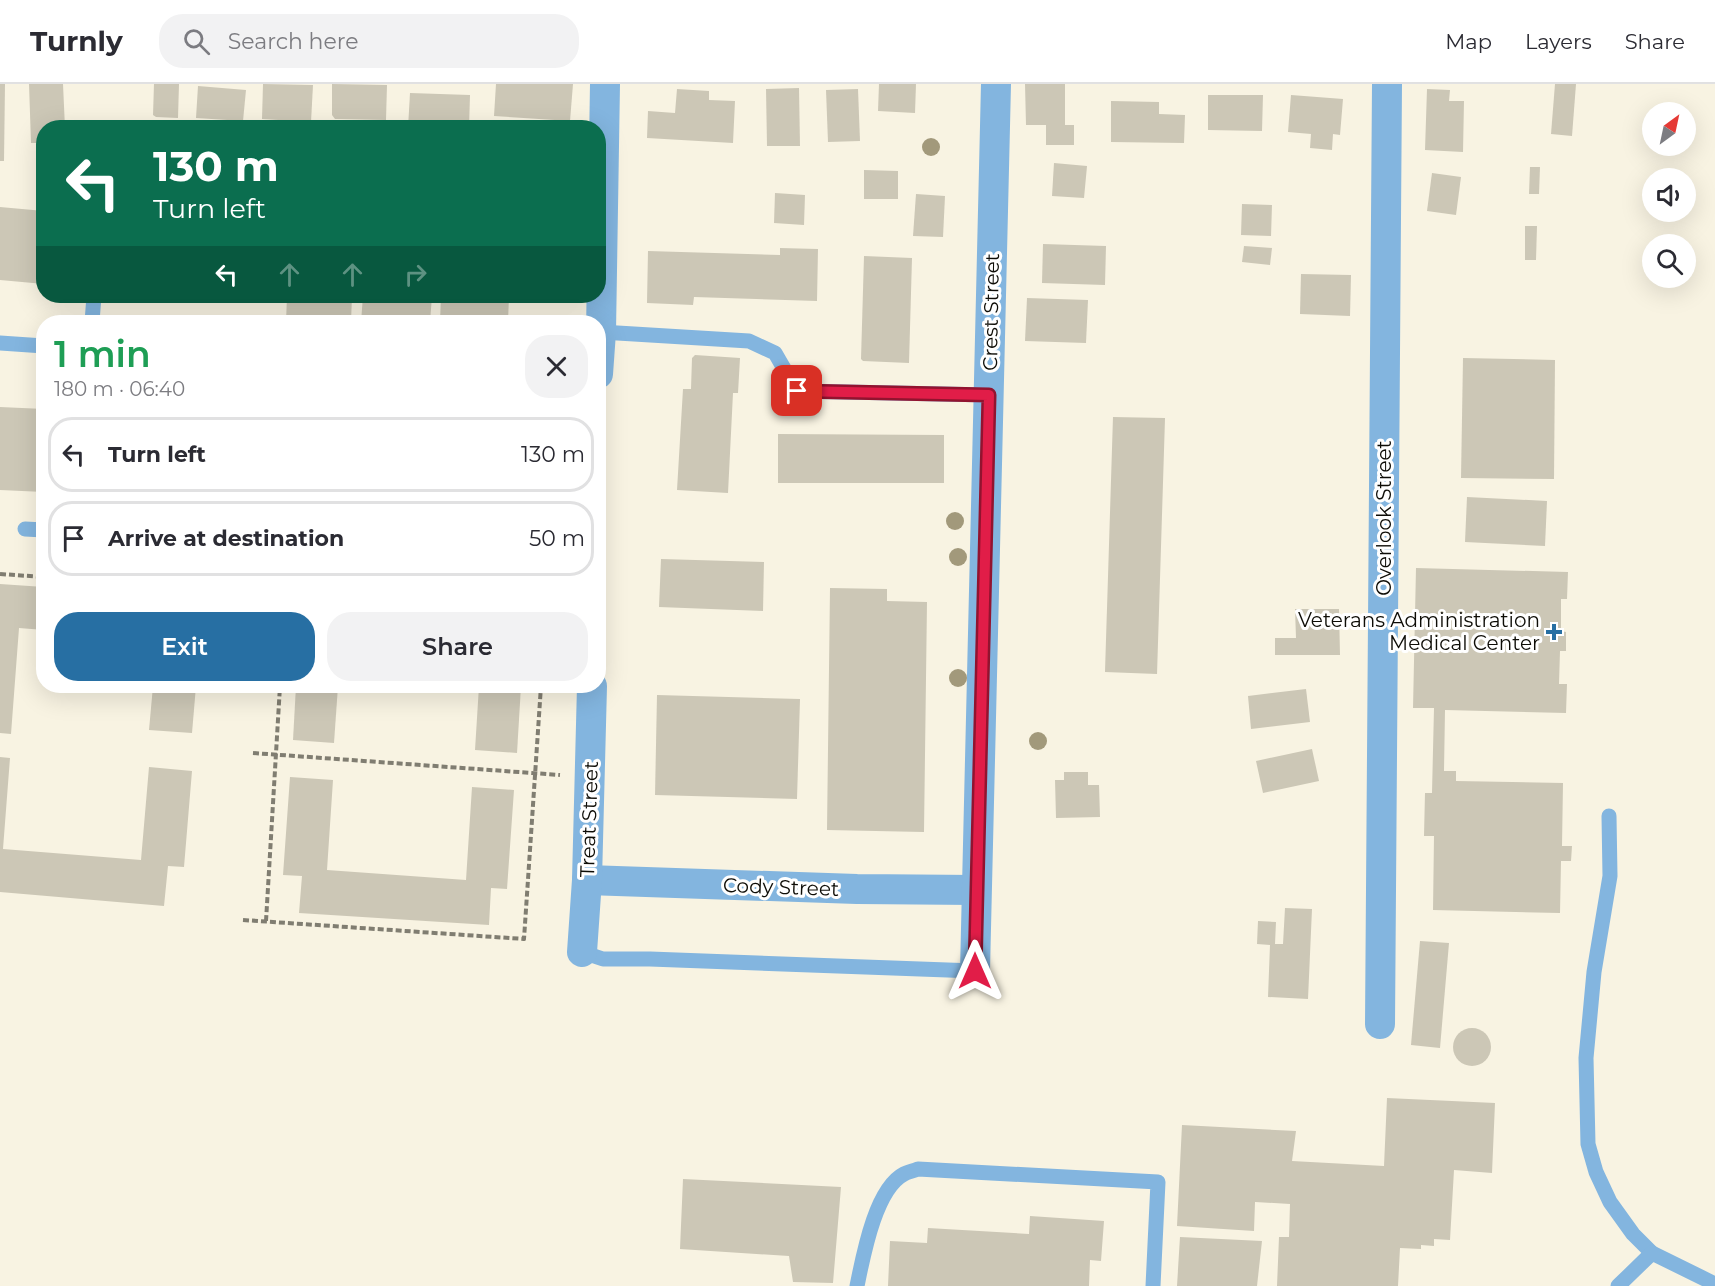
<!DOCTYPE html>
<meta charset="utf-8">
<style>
:root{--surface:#fff;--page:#f2f2f3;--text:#2b2b33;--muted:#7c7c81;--line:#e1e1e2;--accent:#276fa3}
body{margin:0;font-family:Montserrat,sans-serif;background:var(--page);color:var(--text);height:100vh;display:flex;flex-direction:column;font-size:22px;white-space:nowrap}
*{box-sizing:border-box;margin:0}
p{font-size:20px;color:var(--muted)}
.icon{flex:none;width:33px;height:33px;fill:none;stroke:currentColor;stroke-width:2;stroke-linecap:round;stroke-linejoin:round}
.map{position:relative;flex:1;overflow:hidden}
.sheet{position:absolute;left:36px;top:231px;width:570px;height:378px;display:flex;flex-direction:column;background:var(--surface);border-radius:24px;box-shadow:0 6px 24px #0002}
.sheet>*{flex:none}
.hud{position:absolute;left:36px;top:36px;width:570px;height:183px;border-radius:24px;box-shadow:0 6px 24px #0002;background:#0b6e4f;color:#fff;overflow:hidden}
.needle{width:39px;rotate:33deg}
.fabs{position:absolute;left:1642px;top:18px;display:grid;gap:12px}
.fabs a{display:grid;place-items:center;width:54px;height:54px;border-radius:50%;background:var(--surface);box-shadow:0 6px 24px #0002;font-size:30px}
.pin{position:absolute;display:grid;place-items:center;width:51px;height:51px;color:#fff;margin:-26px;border-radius:12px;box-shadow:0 3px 9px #0006}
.me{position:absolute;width:66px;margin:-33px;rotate:0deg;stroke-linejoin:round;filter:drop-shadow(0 0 4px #0008)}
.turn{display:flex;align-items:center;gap:21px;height:126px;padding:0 18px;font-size:27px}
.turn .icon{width:78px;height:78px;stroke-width:2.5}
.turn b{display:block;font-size:42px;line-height:51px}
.lanes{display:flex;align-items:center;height:57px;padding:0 18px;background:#0003;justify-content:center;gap:30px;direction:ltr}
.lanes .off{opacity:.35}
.round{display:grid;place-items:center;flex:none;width:63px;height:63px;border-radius:24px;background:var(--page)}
.overview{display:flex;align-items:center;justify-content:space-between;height:102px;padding:0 18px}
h1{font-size:36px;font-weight:600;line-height:45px;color:#1e9e55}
.button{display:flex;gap:12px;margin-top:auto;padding:12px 18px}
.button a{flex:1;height:69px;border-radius:24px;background:var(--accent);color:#fff;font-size:24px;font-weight:600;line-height:69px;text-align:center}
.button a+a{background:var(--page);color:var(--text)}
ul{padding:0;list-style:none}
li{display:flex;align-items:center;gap:18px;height:75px;margin:0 12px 9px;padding:0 6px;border:3px solid var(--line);border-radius:24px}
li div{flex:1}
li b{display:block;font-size:22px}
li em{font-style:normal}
header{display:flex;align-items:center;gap:36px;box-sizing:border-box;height:84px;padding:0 30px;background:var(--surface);border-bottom:2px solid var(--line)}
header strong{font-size:28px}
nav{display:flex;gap:33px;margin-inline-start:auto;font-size:21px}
.search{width:420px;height:54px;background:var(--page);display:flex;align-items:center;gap:15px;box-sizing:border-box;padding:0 21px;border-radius:24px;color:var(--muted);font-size:22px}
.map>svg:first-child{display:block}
</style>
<header>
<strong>Turnly</strong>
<div class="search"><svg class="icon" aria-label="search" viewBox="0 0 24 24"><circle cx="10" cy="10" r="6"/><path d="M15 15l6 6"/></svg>Search here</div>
<nav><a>Map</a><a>Layers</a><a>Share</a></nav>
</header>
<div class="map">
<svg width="1715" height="1202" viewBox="0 0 1715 1202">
<rect width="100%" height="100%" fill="#f8f3e2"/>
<!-- building -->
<g fill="#ccc7b6">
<polygon points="0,0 5,0 4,77 0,77"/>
<polygon points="29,0 63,0 65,44 44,44 44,59 31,59"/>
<polygon points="154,0 179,0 178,34 156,33 153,31"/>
<polygon points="263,0 313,1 311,38 262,35"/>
<polygon points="332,0 387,1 386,36 335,35 332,31"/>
<polygon points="496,0 573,0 570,37 494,32"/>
<polygon points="879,0 916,0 915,29 878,27"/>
<polygon points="1025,0 1065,0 1065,41 1074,41 1074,61 1046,61 1046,41 1026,41"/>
<polygon points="1555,0 1576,0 1572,52 1551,50"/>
<polygon points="198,2 246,6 243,37 196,34"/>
<polygon points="799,4 800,62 767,62 766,5"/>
<polygon points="677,5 709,7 709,16 735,17 733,59 647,54 648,27 675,29"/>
<polygon points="858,5 860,57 828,58 826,6"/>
<polygon points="1427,5 1450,6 1449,17 1464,17 1463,68 1425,66"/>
<polygon points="410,9 470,11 469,44 408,44"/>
<polygon points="1208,11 1263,11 1262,47 1208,46"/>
<polygon points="1291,11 1343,15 1340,51 1333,50 1332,66 1310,64 1311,50 1288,48"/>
<polygon points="1111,17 1159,18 1159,30 1185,31 1184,59 1111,58"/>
<polygon points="1054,79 1087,82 1084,114 1052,112"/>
<polygon points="1530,83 1540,83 1539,110 1529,110"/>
<polygon points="864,86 898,87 898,115 864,115"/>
<polygon points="1432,89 1461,93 1456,131 1427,127"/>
<polygon points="775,109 805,111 804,141 774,139"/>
<polygon points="916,110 945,112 943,153 913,152"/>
<polygon points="1242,120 1272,121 1271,152 1241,151"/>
<polygon points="0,123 44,127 44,200 0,196"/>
<polygon points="1525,142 1537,142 1536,176 1525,176"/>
<polygon points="1043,160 1106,162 1105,201 1042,199"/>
<polygon points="1244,162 1272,164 1270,181 1242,178"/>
<polygon points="780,164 818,165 817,217 694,213 693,221 647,219 648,167 780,171"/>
<polygon points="864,172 912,174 909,279 863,277 861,275"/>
<polygon points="1301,190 1351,191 1350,232 1300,230"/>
<polygon points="287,212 352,212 351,238 286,238"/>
<polygon points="363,212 432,212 430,238 361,238"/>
<polygon points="441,212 509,212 508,238 440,238"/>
<polygon points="1027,214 1088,216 1086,259 1025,257"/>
<polygon points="695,271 740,274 738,309 733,309 728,409 677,406 683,305 691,305 692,274"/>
<polygon points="1463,274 1555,276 1554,395 1461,394"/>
<polygon points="0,323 44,325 44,408 0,406"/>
<polygon points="1113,333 1165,334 1157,590 1105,588"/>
<polygon points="778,350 944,351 944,399 778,399"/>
<polygon points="1467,413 1547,417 1545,462 1465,458"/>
<polygon points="661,475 764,478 763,527 659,523"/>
<polygon points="1416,484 1568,488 1567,515 1561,515 1561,547 1566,548 1566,567 1560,567 1559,600 1567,600 1566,629 1445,626 1444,687 1456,687 1456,697 1563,699 1562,762 1572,762 1571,777 1561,777 1560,829 1433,826 1434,752 1424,752 1425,709 1432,709 1434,624 1413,624"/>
<polygon points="0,500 44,503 44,546 19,544 11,650 0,649"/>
<polygon points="830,504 887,505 887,517 927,518 924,748 827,746"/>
<polygon points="1295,525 1339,525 1340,571 1275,571 1275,554 1296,554"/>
<polygon points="153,602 196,602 192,649 149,646"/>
<polygon points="296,602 338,602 334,659 293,656"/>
<polygon points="479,602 521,602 517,669 475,666"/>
<polygon points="1306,605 1310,638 1251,645 1248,612"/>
<polygon points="657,611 800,615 797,715 655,711"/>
<polygon points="1312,665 1319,697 1263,709 1256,677"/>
<polygon points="0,673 10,674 3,765 141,776 149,683 192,687 184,783 168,782 164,822 0,808"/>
<polygon points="1064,688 1088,688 1088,701 1099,701 1100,733 1056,734 1055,696 1064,696"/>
<polygon points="290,693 333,696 327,786 466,796 472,703 514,706 507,805 491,804 489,841 299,829 302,792 283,791"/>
<polygon points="1285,824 1312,825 1308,915 1268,913 1270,861 1257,860 1258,837 1276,838 1275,860 1283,860"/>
<polygon points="1420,857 1449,859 1440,964 1411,961"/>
<circle cx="1472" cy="963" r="19"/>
<polygon points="1387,1014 1495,1019 1492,1089 1454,1086 1450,1156 1434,1155 1434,1162 1421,1161 1421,1165 1400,1164 1398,1202 1277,1202 1279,1153 1289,1153 1290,1120 1255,1118 1254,1147 1177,1142 1182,1041 1296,1047 1292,1077 1384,1082"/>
<polygon points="683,1095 841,1103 833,1199 793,1198 789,1172 680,1165"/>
<polygon points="1030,1132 1104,1137 1101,1177 1090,1176 1089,1202 888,1202 890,1157 927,1159 928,1144 1029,1150"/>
<polygon points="1180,1153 1262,1157 1257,1202 1177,1202"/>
</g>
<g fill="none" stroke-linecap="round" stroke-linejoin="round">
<!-- path -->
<g stroke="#807d71" stroke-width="4" stroke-dasharray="6 3" stroke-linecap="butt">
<polyline points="0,490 44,493"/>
<polyline points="253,669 560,691"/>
<polyline points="243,836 524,855 541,602"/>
<polyline points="266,837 280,602"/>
</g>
<!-- service -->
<g stroke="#83b5df" stroke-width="15">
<polyline points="92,238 94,212"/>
<polyline points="601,248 749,257 775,269 797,307 989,311"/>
<polyline points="0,259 44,262"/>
<polyline points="25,445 44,446"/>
<polyline points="1609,732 1610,792 1594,888 1586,974 1588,1060 1596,1088 1610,1118 1633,1150 1652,1169"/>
<polyline points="582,868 603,875 650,875 975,887"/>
<path d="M857 1202C863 1173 875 1105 904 1090 908 1088 913 1087 918 1085L1158 1098 1153 1202"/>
<polyline points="1618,1202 1652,1169 1715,1200"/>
</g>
<!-- minor -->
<g stroke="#83b5df" stroke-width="30">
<polyline points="598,290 601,248 605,0"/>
<polyline points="587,796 857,805 976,806"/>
<polyline points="582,868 587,796 592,602"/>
<polyline points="975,887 996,0"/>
<polyline points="1380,940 1387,0"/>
</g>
</g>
<!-- trees -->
<g fill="#a2997b">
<circle cx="931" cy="63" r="9"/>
<circle cx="955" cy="437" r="9"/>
<circle cx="958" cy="473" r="9"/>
<circle cx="958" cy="594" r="9"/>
<circle cx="1038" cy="657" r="9"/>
</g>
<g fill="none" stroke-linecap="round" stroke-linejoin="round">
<defs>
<polyline id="route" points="797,307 989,311 975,887"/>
</defs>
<!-- route casing -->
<use href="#route" stroke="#92132f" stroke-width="15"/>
<!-- route -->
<use href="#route" stroke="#e11d48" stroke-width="10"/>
</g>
<!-- markers -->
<path fill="#276fa3" stroke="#fff" stroke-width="2" d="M1551 539h6v6h6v6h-6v6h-6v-6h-6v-6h6z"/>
<g text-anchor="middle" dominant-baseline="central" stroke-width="6" stroke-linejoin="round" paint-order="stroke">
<!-- street labels -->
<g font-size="20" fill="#0d0c06" stroke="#fff">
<text transform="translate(991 228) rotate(-89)">Crest Street</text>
<text transform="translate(1384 434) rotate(-90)">Overlook Street</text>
<text transform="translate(589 735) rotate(-88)">Treat Street</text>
<text transform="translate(781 803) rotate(2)">Cody Street</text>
</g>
<!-- poi labels -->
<g font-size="20" fill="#0d0c06" stroke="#fff" text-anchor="end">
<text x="1540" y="536">Veterans Administration<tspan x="1540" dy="23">Medical Center</tspan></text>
</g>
</g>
</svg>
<div class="fabs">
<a><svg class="needle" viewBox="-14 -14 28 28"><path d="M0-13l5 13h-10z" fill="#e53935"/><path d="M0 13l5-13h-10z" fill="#7c7c81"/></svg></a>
<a><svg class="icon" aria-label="sound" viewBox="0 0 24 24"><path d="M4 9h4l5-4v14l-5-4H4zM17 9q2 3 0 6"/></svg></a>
<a><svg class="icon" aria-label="search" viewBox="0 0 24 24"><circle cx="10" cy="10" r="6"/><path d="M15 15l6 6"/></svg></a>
</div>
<div class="pin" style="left:797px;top:307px;background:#d93025"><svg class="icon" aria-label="arrive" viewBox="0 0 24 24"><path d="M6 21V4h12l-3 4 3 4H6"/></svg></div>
<svg class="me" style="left:975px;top:887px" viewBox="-20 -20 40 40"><path d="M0-17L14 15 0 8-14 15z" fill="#e11d48" stroke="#fff" stroke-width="4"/></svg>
<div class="hud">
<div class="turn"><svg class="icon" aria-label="left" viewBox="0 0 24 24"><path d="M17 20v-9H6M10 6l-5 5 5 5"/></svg><div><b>130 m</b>Turn left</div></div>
<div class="lanes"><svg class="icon" aria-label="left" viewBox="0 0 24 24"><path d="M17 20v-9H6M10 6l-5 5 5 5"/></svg><svg class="icon off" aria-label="ahead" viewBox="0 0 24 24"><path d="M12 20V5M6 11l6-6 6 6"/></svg><svg class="icon off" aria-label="ahead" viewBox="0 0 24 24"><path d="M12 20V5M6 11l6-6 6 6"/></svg><svg class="icon off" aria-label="right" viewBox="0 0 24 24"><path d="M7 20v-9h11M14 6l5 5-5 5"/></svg></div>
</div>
<section class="sheet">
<div class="overview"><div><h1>1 min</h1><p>180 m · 06:40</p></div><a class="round"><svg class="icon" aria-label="close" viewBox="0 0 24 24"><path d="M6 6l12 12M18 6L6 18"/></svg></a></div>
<ul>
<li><svg class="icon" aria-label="left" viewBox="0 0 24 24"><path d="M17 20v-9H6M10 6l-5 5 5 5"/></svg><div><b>Turn left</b></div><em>130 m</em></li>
<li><svg class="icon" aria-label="arrive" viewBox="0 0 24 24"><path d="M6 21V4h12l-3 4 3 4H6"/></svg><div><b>Arrive at destination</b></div><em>50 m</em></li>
</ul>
<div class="button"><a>Exit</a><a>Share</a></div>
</section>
</div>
